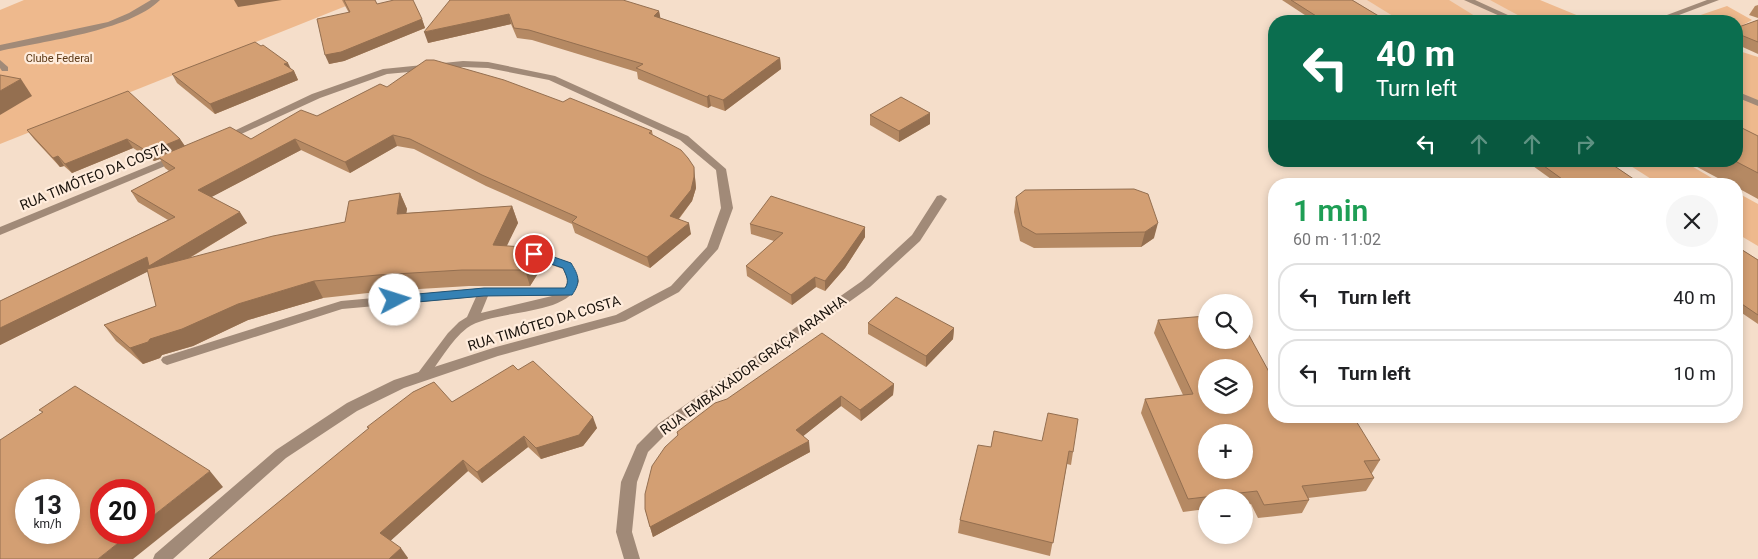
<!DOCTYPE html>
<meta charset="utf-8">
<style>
:root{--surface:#fff;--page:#f6f6f6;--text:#202124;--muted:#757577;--line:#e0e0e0}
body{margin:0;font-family:Roboto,sans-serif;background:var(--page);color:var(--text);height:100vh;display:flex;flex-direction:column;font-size:19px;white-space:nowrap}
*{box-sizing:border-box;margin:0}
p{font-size:16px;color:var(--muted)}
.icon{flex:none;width:28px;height:28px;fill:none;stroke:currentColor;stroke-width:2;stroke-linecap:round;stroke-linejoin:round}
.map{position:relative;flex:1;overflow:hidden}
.details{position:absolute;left:1268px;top:178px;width:475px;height:245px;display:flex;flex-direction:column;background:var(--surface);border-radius:20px;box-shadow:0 2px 8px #0003}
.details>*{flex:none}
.guide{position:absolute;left:1268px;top:15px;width:475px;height:152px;border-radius:20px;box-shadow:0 2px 8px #0003;background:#0b6e4f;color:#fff;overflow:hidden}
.buttons{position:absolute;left:1198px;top:294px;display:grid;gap:10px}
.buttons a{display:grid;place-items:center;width:55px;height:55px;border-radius:50%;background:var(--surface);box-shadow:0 2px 8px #0003;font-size:25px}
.speed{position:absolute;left:15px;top:479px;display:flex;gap:10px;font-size:25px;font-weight:700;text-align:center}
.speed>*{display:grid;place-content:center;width:65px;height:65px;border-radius:50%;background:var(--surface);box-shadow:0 2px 8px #0003;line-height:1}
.speed small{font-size:12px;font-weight:400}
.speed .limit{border:8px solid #d22;background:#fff;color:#111}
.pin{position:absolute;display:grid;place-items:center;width:42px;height:42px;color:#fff;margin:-21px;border:2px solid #fff;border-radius:50%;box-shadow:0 1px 5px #0007}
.me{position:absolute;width:55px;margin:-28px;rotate:85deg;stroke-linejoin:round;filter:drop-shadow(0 0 4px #0008)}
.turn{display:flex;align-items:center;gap:18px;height:105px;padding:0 25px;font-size:22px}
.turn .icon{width:65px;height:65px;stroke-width:2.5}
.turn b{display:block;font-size:35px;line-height:42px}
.lanes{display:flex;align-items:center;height:48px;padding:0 25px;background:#0003;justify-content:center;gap:25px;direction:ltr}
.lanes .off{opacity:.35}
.round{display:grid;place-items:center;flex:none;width:52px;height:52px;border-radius:26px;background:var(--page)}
.overview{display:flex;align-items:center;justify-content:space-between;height:85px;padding:0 25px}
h1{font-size:30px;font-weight:600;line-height:38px;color:#1e9e55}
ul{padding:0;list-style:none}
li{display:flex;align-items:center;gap:15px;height:68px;margin:0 10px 8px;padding:0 15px;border:2px solid var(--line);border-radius:20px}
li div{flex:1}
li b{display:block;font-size:19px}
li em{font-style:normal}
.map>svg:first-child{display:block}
</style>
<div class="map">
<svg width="1758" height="559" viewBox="0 0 1758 559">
<rect width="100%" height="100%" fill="#f5deca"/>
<!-- built -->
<polygon fill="#f0d2ba" points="1350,0 1508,0 1548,21 1382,21"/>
<!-- green -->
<g fill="#eeb98d">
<polygon points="24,0 361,0 0,144 0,10"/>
<polygon points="1367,0 1449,0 1483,21 1401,21"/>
<polygon points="1490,0 1540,0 1591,21 1529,21"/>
<polygon points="1727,6 1752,20 1736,29 1736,21 1683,21"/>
<polygon points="1736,50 1758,57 1758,162 1736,150"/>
<polygon points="1623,161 1683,161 1722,184 1659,184"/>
<polygon points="1736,192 1758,204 1758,246 1736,233"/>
</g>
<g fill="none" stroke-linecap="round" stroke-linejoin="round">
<!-- service -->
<g fill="#a18a78" fill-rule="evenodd">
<path d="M151 0H160C129 31 44 41 0 51V45L108 22 129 13Z"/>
<polygon points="1464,0 1475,0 1521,21 1511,21"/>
<polygon points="0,60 8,67 8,71 2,71 0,68"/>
<polygon points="1736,91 1758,100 1758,106 1736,97"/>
<path d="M527 248 571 263 579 281C570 318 494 308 467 328 450 341 439 363 426 379H418L416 376 418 373 448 333 459 322 467 317 476 297 342 309 167 365 163 363 161 360 163 357 341 301 484 288H565L568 281 563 269 523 255 522 252ZM488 296H552L481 313Z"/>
</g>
<!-- minor -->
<g fill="#a18a78" fill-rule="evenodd">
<polygon points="1707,0 1719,0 1663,21 1651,21"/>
<polygon points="463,61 488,62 555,76 688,136 726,169 733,208 718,249 679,292 625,321 498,356 404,388 357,411 286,458 173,559 153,559 155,554 276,450 347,403 394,380 496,347 616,315 671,286 707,247 721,208 716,170 680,140 549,80 488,68 463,67 387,74 320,98 226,141 222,142 217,139 312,94 383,69"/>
<polygon points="178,154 183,157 182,159 0,235 0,227"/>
<polygon points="941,195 947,199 920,241 870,287 668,432 648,452 637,482 632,532 640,559 624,559 616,532 621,482 637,445 658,424 862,281 912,235 937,196"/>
</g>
</g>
<!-- wall -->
<g fill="#b58963">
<polygon points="342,0 375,0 377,4 422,19 425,28 344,61 329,64 349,13"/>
<polygon points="450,0 659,11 660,18 780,58 781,69 725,111 711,106 708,108 638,79 637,72 532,40 517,38 511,24 428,43"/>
<polygon points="1282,0 1352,0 1387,21 1314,21"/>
<polygon points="1758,5 1758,18 1749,15 1755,6"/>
<polygon points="1758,20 1758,54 1736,44 1736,28"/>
<polygon points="291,69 294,71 298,80 215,114 177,83 172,74"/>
<polygon points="387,87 563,102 652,131 653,136 695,178 696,188 692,201 679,219 691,234 650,268 575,233 572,224 486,186 414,149 397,146 350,173 301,150 211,197 247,223 188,259 345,222 400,193 407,209 406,213 512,206 518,223 506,246 539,248 544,264 530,286 469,286 386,291 323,298 248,320 193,346 162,355 160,358 143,364 116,341 104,325 156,306 148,271 0,345 0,301 168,220 138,202 131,191 169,171 165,168 160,159 154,161 133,148 72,173 64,166 60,167 34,139 27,130 180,139 185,146 251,139 317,116"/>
<polygon points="870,115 930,124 899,142 870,125"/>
<polygon points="1758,136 1758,199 1736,187 1736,184 1729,184 1686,161 1736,161"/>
<polygon points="1526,161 1607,161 1641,184 1558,184"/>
<polygon points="1134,189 1154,238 1141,247 1034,248 1020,241 1014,212 1016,197"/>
<polygon points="750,224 865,227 865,237 845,268 825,291 816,287 792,305 747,276 746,266 774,241 751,234"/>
<polygon points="1736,246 1758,260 1758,324 1736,309"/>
<polygon points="1158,320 1274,416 1380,460 1372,473 1371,473 1374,478 1366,491 1308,498 1309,500 1302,513 1258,518 1251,504 1244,505 1244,498 1206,498 1206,509 1183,512 1141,413 1145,399 1183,395 1154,333"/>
<polygon points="868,323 954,328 953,339 926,367 868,334"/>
<polygon points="518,370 597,428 583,446 541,459 528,447 482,483 468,471 390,541 408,558 407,559 209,559 369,429 367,427 452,402"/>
<polygon points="894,384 893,395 861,421 841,406 803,436 810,452 653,537 645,509 678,435 677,432"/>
<polygon points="994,431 1073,452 1071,465 1067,464 1050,556 958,533 960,520 991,447"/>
</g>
<!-- shaded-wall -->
<g fill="#946f50">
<polygon points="234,0 282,0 238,7"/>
<polygon points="659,11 661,21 654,16"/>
<polygon points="509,14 511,24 428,43 424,32"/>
<polygon points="422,19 425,28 344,61 329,64 325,55"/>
<polygon points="780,58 781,69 725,111 723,100"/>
<polygon points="288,63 292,71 294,71 298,80 215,114 210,104 284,64"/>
<polygon points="21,79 32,96 0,115 0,91"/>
<polygon points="709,95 711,106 708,108 707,97"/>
<polygon points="930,113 930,124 899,142 899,131"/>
<polygon points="393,135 397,146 350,173 345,162"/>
<polygon points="127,139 133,148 72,173 65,164"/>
<polygon points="180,139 186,148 158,157 160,159 154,161 148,152"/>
<polygon points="295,139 301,150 204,201 198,190"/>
<polygon points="58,156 64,166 60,167 53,158"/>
<polygon points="694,167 696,188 692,201 672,227 670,216"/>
<polygon points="400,193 407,209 404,230 397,214"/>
<polygon points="512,206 518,223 499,262 493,245"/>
<polygon points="240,212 247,223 157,277 151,270 0,345 0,328"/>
<polygon points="689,223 691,234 650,268 647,257"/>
<polygon points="1158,223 1154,238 1141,247 1145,232"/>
<polygon points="865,227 865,237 845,268 825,291 825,281"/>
<polygon points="539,248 544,264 530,286 525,270"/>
<polygon points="815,277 816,287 792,305 791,295"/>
<polygon points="314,281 323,298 248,320 193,346 162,355 160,358 143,364 130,348 150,339 238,304"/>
<polygon points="954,328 953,339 926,367 926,356"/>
<polygon points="894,384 893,395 861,421 860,410"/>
<polygon points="841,396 841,406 797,441 796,430"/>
<polygon points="593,417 597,428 583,446 541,459 536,448"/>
<polygon points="524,436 528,447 482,483 477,472"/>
<polygon points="809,441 810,452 653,537 650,527"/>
<polygon points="463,460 468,471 387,544 380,533"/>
<polygon points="210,471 223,487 133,559 98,559 132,532 144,532 144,523"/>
<polygon points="401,548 408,558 407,559 389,559"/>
</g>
<!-- building -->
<g fill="#d39f73" stroke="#946f50" fill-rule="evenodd">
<polygon points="344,0 375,0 377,4 394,0 413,0 422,19 341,52 325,55 317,19 350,12"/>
<polygon points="450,0 623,0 659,11 654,16 780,58 723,100 709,95 707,97 636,68 643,64 529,30 514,28 509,14 424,32"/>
<polygon points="1291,0 1352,0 1387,21 1324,21"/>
<polygon points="1758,20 1758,42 1736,33 1736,28"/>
<polygon points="255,42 261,46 263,45 288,63 284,64 294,71 210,104 172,74"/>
<polygon points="426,60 434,60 504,80 563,102 570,98 652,131 649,133 681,150 688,158 694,167 694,177 691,190 670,216 689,223 647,257 572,222 577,217 482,175 410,139 393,135 345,162 295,139 198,190 240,212 149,266 147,257 0,328 0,301 175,217 131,191 175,168 158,157 230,127 251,139 301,110 317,116 380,84 387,87"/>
<polygon points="0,75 21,79 0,91"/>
<polygon points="128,91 180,139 148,152 127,139 65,164 58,156 53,158 27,130"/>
<polygon points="901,97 930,113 899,131 870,115"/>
<polygon points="1736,125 1758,136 1758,173 1735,161 1736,161"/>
<polygon points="1537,161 1607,161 1641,184 1569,184"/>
<polygon points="1134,189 1148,194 1158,223 1145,232 1036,234 1022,226 1016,197 1025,190"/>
<polygon points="400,193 397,214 512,206 493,245 539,248 525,270 462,270 378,275 314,281 238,304 182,329 150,339 148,342 130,348 104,325 156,306 147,269 273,236 345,222 349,201"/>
<polygon points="771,196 865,227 844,257 825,281 815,277 791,295 746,266 783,233 750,224"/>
<polygon points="1736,246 1758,260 1758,315 1736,300"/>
<polygon points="896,297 954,328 926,356 868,323"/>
<path d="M1206 316V340H1244V326L1274 381V416H1353L1380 460 1364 461 1374 478 1302 486 1309 500 1264 505 1257 491 1188 499 1145 399 1193 394 1158 320ZM1206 368H1244V405H1206ZM1206 432H1244V470H1206Z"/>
<polygon points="822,333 894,384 860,410 841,396 796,430 809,441 650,527 645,509 645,494 652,466 665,447 678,435 677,432 715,403 727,399"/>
<polygon points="533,361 593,417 579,435 536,448 524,436 477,472 463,460 380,533 401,548 389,559 209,559 369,428 367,427 413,392 434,382 452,402 513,365 518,370"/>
<path d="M75 386 210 471 144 523V490H101V532H132L98 559H0V440L43 412 39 410ZM26 490H69V532H26Z"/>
<polygon points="1048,413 1078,419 1073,452 1069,451 1053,543 960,520 978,445 991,447 994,431 1042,441"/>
</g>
<!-- route -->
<path fill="#3581b4" stroke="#225475" d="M534 250 571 263C579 276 581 282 572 295L484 296 395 304 389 300 395 296 484 288H565C570 281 566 275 563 268L530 257 528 254 530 251Z"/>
<g text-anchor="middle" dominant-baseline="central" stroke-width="4.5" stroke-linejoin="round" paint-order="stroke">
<!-- far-park labels -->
<g font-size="11" fill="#5d3a18" stroke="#ffecdc">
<text x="59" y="58">Clube Federal</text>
</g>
<!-- street labels -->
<g font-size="14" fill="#19120b" stroke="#ffecdc">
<text transform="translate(94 176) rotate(-22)">RUA TIMÓTEO DA COSTA</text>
<text transform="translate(544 323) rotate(-17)">RUA TIMÓTEO DA COSTA</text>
<text transform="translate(753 365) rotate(-36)">RUA EMBAIXADOR GRAÇA ARANHA</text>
</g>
</g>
</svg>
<div class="buttons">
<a><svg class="icon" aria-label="search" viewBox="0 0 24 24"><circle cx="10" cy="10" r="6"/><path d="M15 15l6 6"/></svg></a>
<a><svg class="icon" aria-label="layers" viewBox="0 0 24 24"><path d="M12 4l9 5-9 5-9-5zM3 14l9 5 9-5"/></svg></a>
<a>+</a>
<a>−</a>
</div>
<div class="speed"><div>13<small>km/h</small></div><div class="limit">20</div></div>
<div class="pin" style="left:534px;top:254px;background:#d93025"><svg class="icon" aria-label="arrive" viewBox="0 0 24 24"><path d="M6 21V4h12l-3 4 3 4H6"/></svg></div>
<svg class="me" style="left:395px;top:300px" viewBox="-20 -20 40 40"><circle r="19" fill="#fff"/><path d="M0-13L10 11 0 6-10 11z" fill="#3581b4"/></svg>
<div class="guide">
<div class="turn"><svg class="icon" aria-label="left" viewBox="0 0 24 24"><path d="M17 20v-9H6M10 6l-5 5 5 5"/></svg><div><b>40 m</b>Turn left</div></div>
<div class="lanes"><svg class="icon" aria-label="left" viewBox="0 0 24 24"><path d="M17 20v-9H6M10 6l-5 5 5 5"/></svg><svg class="icon off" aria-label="ahead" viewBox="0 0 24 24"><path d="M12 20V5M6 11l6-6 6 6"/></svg><svg class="icon off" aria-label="ahead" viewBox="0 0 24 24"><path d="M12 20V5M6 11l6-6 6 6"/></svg><svg class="icon off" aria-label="right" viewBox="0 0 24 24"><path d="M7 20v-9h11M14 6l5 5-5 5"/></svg></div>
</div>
<section class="details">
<div class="overview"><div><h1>1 min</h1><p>60 m · 11:02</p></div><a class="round"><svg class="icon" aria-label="close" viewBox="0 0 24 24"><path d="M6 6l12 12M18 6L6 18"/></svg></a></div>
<ul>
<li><svg class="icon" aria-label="left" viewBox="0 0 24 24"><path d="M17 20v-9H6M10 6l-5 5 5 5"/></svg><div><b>Turn left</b></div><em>40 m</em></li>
<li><svg class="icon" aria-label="left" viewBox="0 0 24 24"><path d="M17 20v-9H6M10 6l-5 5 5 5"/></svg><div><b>Turn left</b></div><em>10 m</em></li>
</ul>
</section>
</div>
